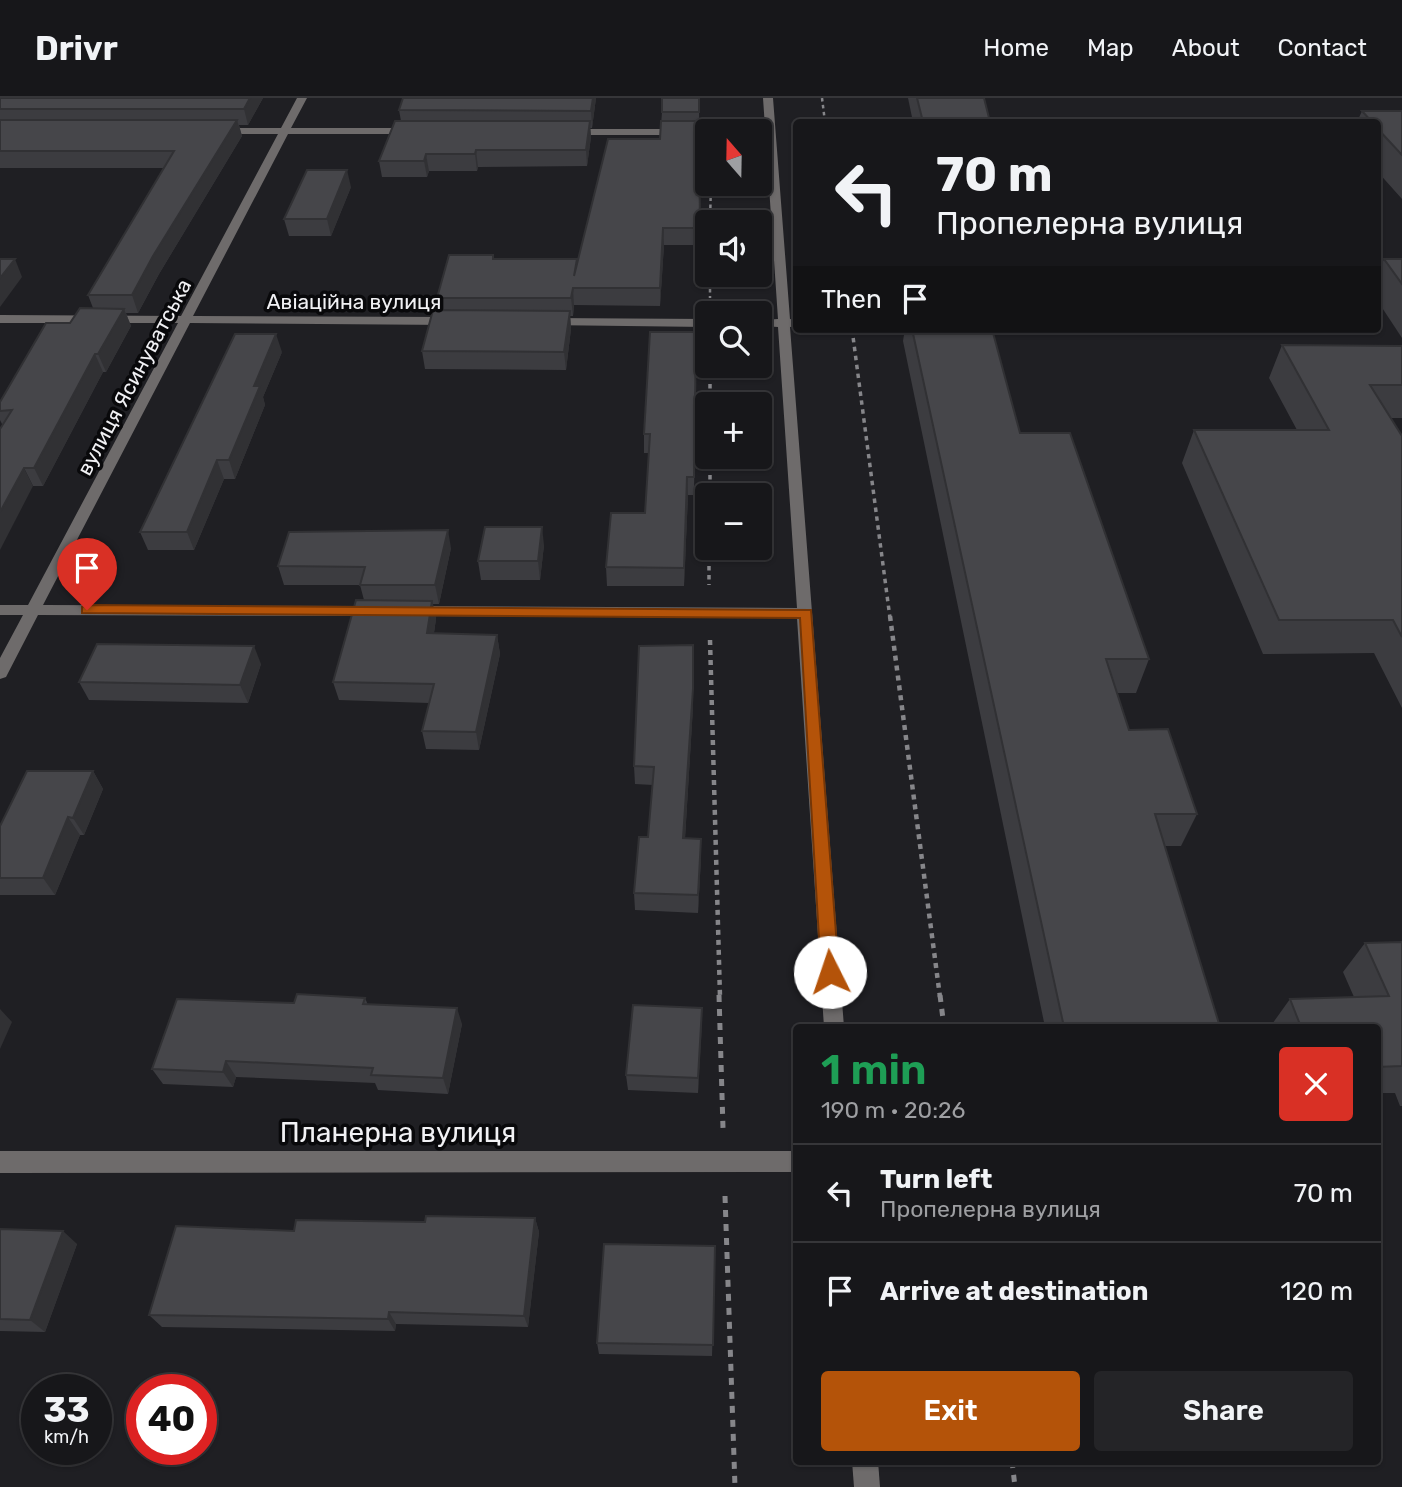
<!DOCTYPE html>
<meta charset="utf-8">
<style>
:root{--surface:#17171a;--page:#242427;--text:#f1f3f6;--muted:#9e9fa2;--line:#363639;--accent:#b45309}
body{margin:0;font-family:Rubik,sans-serif;background:var(--page);color:var(--text);height:100vh;display:flex;flex-direction:column;font-size:26px;white-space:nowrap}
*{box-sizing:border-box;margin:0}
p{font-size:23px;color:var(--muted)}
.icon{flex:none;width:38px;height:38px;fill:none;stroke:currentColor;stroke-width:2;stroke-linecap:round;stroke-linejoin:round}
.map{position:relative;flex:1;overflow:hidden}
.side{position:absolute;left:793px;top:926px;width:588px;height:441px;display:flex;flex-direction:column;background:var(--surface);border-radius:7px;box-shadow:0 2px 5px #0004,0 0 0 2px var(--line)}
.side>*{flex:none}
.guide{position:absolute;left:793px;top:21px;width:588px;height:214px;border-radius:7px;box-shadow:0 2px 5px #0004,0 0 0 2px var(--line);background:#17171a;color:var(--text);overflow:hidden}
.needle{width:46px;rotate:340deg}
.tools{position:absolute;left:695px;top:21px;display:grid;gap:14px}
.tools a{display:grid;place-items:center;width:77px;height:77px;border-radius:7px;background:var(--surface);box-shadow:0 2px 5px #0004,0 0 0 2px var(--line);font-size:35px}
.speed{position:absolute;left:21px;top:1276px;display:flex;gap:14px;font-size:35px;font-weight:700;text-align:center}
.speed>*{display:grid;place-content:center;width:91px;height:91px;border-radius:50%;background:var(--surface);box-shadow:0 2px 5px #0004,0 0 0 2px var(--line);line-height:1}
.speed small{font-size:18px;font-weight:400}
.speed .limit{border:10px solid #d22;background:#fff;color:#111}
.pin{position:absolute;display:grid;place-items:center;width:60px;height:60px;color:#fff;margin:-72px -30px;border-radius:50% 50% 50% 0;rotate:-45deg;box-shadow:0 0 7px #0007}
.pin .icon{rotate:45deg}
.me{position:absolute;width:77px;margin:-38px;rotate:356deg;stroke-linejoin:round;filter:drop-shadow(0 0 5px #0008)}
.turn{display:flex;align-items:center;gap:24px;height:147px;padding:0 28px;font-size:32px}
.turn .icon{width:91px;height:91px;stroke-width:2.5}
.turn b{display:block;font-size:49px;line-height:60px}
.then{display:flex;align-items:center;height:66px;padding:0 28px;background:#0003;gap:14px;font-size:26px}
.round{display:grid;place-items:center;flex:none;width:74px;height:74px;border-radius:7px;background:var(--page)}
.headline{display:flex;align-items:center;justify-content:space-between;height:119px;padding:0 28px}
h1{font-size:42px;font-weight:600;line-height:52px;color:#1e9e55}
.button{display:flex;gap:14px;margin-top:auto;padding:14px 28px}
.button a{flex:1;height:80px;border-radius:7px;background:var(--accent);color:#fff;font-size:28px;font-weight:600;line-height:80px;text-align:center}
.button a+a{background:var(--page);color:var(--text)}
ul{padding:0;list-style:none}
li{display:flex;align-items:center;gap:21px;height:98px;padding:0 28px;border-top:2px solid var(--line)}
li div{flex:1}
li b{display:block;font-size:26px}
li em{font-style:normal}
header{display:flex;align-items:center;gap:42px;box-sizing:border-box;height:98px;padding:0 35px;background:var(--surface);border-bottom:2px solid var(--line)}
header strong{font-size:33px}
nav{display:flex;gap:38px;margin-inline-start:auto;font-size:24px}
.map>svg:first-child{display:block}
</style>
<header>
<strong>Drivr</strong>
<nav><a>Home</a><a>Map</a><a>About</a><a>Contact</a></nav>
</header>
<div class="map">
<svg width="1402" height="1389" viewBox="0 0 1402 1389">
<rect width="100%" height="100%" fill="#1f1f23"/>
<g fill="none" stroke-linecap="round" stroke-linejoin="round">
<!-- path-far3 -->
<g stroke="#86868a" stroke-width="2.5" stroke-dasharray="3.5 3.5" stroke-linecap="butt">
<polyline points="822,0 825,24"/>
<polyline points="710,124 711,86"/>
<polyline points="710,177 710,200"/>
</g>
<!-- path-far2 -->
<g stroke="#86868a" stroke-width="3.5" stroke-dasharray="4.5 4.5" stroke-linecap="butt">
<polyline points="852,231 890,520"/>
<polyline points="710,268 710,306"/>
<polyline points="710,359 710,397"/>
<polyline points="709,450 709,487"/>
</g>
<!-- path-far1 -->
<g stroke="#86868a" stroke-width="4.5" stroke-dasharray="5 5" stroke-linecap="butt">
<polyline points="890,518 940,899"/>
<polyline points="710,542 720,899"/>
</g>
<!-- path -->
<g stroke="#86868a" stroke-width="5" stroke-dasharray="7 7" stroke-linecap="butt">
<polyline points="719,897 723,1030"/>
<polyline points="940,897 944,929"/>
<polyline points="725,1098 735,1389"/>
<polyline points="1012,1363 1015,1389"/>
</g>
<!-- minor -->
<g fill="#6e6b6b" fill-rule="evenodd">
<polygon points="297,0 307,0 291,30 413,30 418,33 413,36 288,36 193,218 451,219 457,223 451,227 190,225 43,507 374,508 382,513 374,518 38,517 6,579 0,581 0,560 23,517 0,517 0,507 28,507 178,225 0,225 0,217 181,218 278,36 217,36 212,33 217,30 281,30"/>
<polygon points="763,0 773,0 790,221 796,222 796,228 790,229 844,929 824,929 797,520 413,518 405,513 413,508 797,510 778,229 760,228 760,222 778,221"/>
<polygon points="707,31 711,33 707,33 707,37 567,37 562,34 567,31"/>
<polygon points="1377,218 1383,219 1383,225 1377,226"/>
<polygon points="549,220 707,221 707,229 545,227 545,221"/>
<polygon points="0,1053 796,1053 796,1074 0,1075"/>
<polygon points="852,1363 878,1363 880,1389 854,1389"/>
</g>
</g>
<!-- wall -->
<g fill="#3c3c40">
<polygon points="0,0 263,0 248,27 239,27 242,38 159,176 138,215 126,215 131,228 106,274 103,274 43,388 33,388 0,322 0,304 70,225 93,210 88,197 164,70 0,70"/>
<polygon points="403,0 596,0 592,30 590,30 591,39 587,68 478,69 477,73 429,73 427,79 382,79 379,63 401,23 399,12"/>
<polygon points="699,0 700,147 664,147 660,208 574,207 573,218 570,218 571,231 566,272 425,271 422,253 439,212 437,200 494,161 577,167 660,41 662,14"/>
<polygon points="908,0 984,0 990,24 913,24"/>
<polygon points="1362,13 1402,13 1402,101 1377,73 1377,24 1357,24"/>
<polygon points="351,89 331,138 289,138 284,121"/>
<polygon points="1384,161 1402,161 1402,240 1377,202 1377,177"/>
<polygon points="905,231 992,231 1020,335 1149,561 1136,595 1117,595 1129,632 1197,716 1181,748 1165,748 1220,929 1045,929 903,243"/>
<polygon points="696,234 694,397 688,397 684,488 607,488 606,469 645,415 649,355 644,355 644,336"/>
<polygon points="1282,247 1402,248 1402,320 1391,320 1402,338 1402,610 1374,555 1263,556 1182,365 1194,332 1297,332 1269,280"/>
<polygon points="282,254 263,299 265,307 235,381 224,381 194,452 148,452 140,434"/>
<polygon points="544,447 540,482 481,482 478,463"/>
<polygon points="451,450 439,506 433,506 436,521 434,535 497,537 500,556 479,652 426,651 422,633 429,605 339,602 333,584 364,502 360,487 284,487 278,468"/>
<polygon points="261,566 248,605 89,602 79,584"/>
<polygon points="693,609 685,740 701,759 698,815 635,812 634,795 648,739 653,687 635,686 634,668"/>
<polygon points="93,673 103,691 84,737 80,737 55,797 0,797 0,728"/>
<polygon points="1402,844 1402,1008 1400,1008 1395,995 1377,995 1377,929 1270,929 1290,901 1354,899 1343,874 1365,845"/>
<polygon points="365,900 368,907 462,926 448,996 378,992 375,985 236,979 233,989 163,986 152,971 294,905"/>
<polygon points="702,910 698,995 628,992 626,977"/>
<polygon points="535,1120 539,1134 528,1229 396,1226 395,1233 162,1229 149,1217 294,1133 425,1124"/>
<polygon points="0,1131 77,1146 45,1234 0,1233"/>
<polygon points="715,1148 712,1258 599,1256 597,1245"/>
</g>
<!-- shaded-wall -->
<g fill="#313134">
<polygon points="250,0 263,0 248,27 244,11"/>
<polygon points="593,0 596,0 592,30 591,13"/>
<polygon points="237,22 242,38 159,176 138,215 132,197 153,158"/>
<polygon points="590,23 591,39 587,68 586,52"/>
<polygon points="476,52 478,69 477,73 475,56"/>
<polygon points="426,56 429,73 427,79 424,63"/>
<polygon points="347,72 351,89 331,138 327,121"/>
<polygon points="663,130 664,147 660,208 660,190"/>
<polygon points="15,161 22,179 0,209 0,180"/>
<polygon points="573,190 574,207 573,218 571,200"/>
<polygon points="124,211 131,228 106,274 98,256"/>
<polygon points="570,213 571,231 566,272 564,254"/>
<polygon points="276,236 282,254 263,299 265,307 235,381 229,362 254,288"/>
<polygon points="95,256 103,274 43,388 34,370"/>
<polygon points="217,362 224,381 194,452 187,434"/>
<polygon points="24,370 33,388 0,452 0,414"/>
<polygon points="687,379 688,397 684,488 684,470"/>
<polygon points="542,429 544,447 540,482 538,463"/>
<polygon points="448,432 451,450 439,506 435,487"/>
<polygon points="432,503 436,521 431,554 427,535"/>
<polygon points="497,537 500,556 479,652 476,634"/>
<polygon points="693,547 693,609 684,758 683,740"/>
<polygon points="254,548 261,566 248,605 240,587"/>
<polygon points="93,673 103,691 84,737 73,720"/>
<polygon points="68,719 80,737 55,797 43,780"/>
<polygon points="701,741 701,759 698,815 698,797"/>
<polygon points="457,910 462,926 448,996 443,980"/>
<polygon points="702,910 702,926 698,995 698,980"/>
<polygon points="0,911 12,924 0,951"/>
<polygon points="226,963 236,979 233,989 223,974"/>
<polygon points="535,1120 539,1134 528,1229 524,1218"/>
<polygon points="63,1133 77,1146 45,1234 30,1222"/>
<polygon points="389,1214 396,1226 395,1233 388,1221"/>
</g>
<!-- building -->
<g fill="#46464a" stroke="#313134" stroke-width="2">
<polygon points="0,0 250,0 244,11 0,11"/>
<polygon points="403,0 593,0 591,13 399,12"/>
<rect x="662" y="0" width="37" height="14"/>
<polygon points="917,0 984,0 990,24 923,24"/>
<polygon points="1362,13 1402,13 1402,57 1377,30 1377,24 1372,24"/>
<polygon points="0,22 237,22 153,158 132,197 88,197 174,53 0,53"/>
<polygon points="395,23 590,23 586,52 476,52 475,56 426,56 424,63 379,63"/>
<polygon points="661,23 699,23 700,130 663,130 660,190 573,190 571,200 437,200 449,157 493,157 493,161 577,161 574,178 608,41 660,41"/>
<polygon points="307,72 347,72 327,121 284,121"/>
<polygon points="0,161 15,161 0,180"/>
<polygon points="1384,161 1402,161 1402,186"/>
<polygon points="80,210 124,211 98,256 95,256 34,370 24,370 0,414 0,331 12,312 0,313 0,304 46,225 70,225"/>
<polygon points="433,212 570,213 564,254 422,253"/>
<polygon points="912,231 992,231 1020,335 1070,335 1149,561 1106,561 1129,632 1168,631 1197,716 1155,716 1220,929 1064,929"/>
<polygon points="650,234 696,234 694,379 687,379 684,470 606,469 611,415 645,415 650,336 644,336"/>
<polygon points="235,236 276,236 254,288 260,288 229,362 217,362 187,434 140,434"/>
<polygon points="1282,247 1402,248 1402,287 1370,287 1402,338 1402,539 1393,522 1279,522 1194,332 1329,332"/>
<polygon points="485,429 542,429 538,463 478,463"/>
<polygon points="448,432 435,487 360,487 365,469 278,468 289,434"/>
<polygon points="356,502 432,503 427,535 497,537 476,634 422,633 434,586 333,584"/>
<polygon points="97,546 254,548 240,587 79,584"/>
<polygon points="693,547 693,591 683,740 701,741 698,797 634,795 639,739 648,739 654,669 634,668 639,548"/>
<polygon points="27,673 93,673 73,720 68,719 43,780 0,780 0,728"/>
<polygon points="1402,844 1402,968 1377,969 1377,929 1301,929 1290,901 1389,898 1365,845"/>
<polygon points="297,896 365,900 363,906 457,910 443,980 371,977 373,970 226,963 223,974 152,971 177,901 294,905"/>
<polygon points="633,907 702,910 698,980 626,977"/>
<polygon points="426,1118 535,1120 524,1218 389,1214 388,1221 149,1217 176,1128 294,1133 296,1122 425,1124"/>
<polygon points="0,1131 63,1133 30,1222 0,1221"/>
<polygon points="604,1146 715,1148 713,1247 597,1245"/>
</g>
<!-- route -->
<polygon fill="#b45309" stroke="#753606" stroke-width="2" points="87,507 811,512 839,874 837,879 830,882 824,879 821,874 800,520 82,515 82,509"/>
<g text-anchor="middle" dominant-baseline="central" stroke-width="7" stroke-linejoin="round" paint-order="stroke">
<!-- far-street labels -->
<g font-size="21" fill="#f1f1f4" stroke="#09090b">
<text x="354" y="203">Авіаційна вулиця</text>
<text transform="translate(134 279) rotate(-62)">вулиця Ясинуватська</text>
</g>
<!-- near-street labels -->
<g font-size="28" fill="#f1f1f4" stroke="#09090b">
<text x="398" y="1034">Планерна вулиця</text>
</g>
</g>
</svg>
<div class="tools">
<a><svg class="needle" viewBox="-14 -14 28 28"><path d="M0-13l5 13h-10z" fill="#e53935"/><path d="M0 13l5-13h-10z" fill="#9e9fa2"/></svg></a>
<a><svg class="icon" aria-label="sound" viewBox="0 0 24 24"><path d="M4 9h4l5-4v14l-5-4H4zM17 9q2 3 0 6"/></svg></a>
<a><svg class="icon" aria-label="search" viewBox="0 0 24 24"><circle cx="10" cy="10" r="6"/><path d="M15 15l6 6"/></svg></a>
<a>+</a>
<a>−</a>
</div>
<div class="speed"><div>33<small>km/h</small></div><div class="limit">40</div></div>
<div class="pin" style="left:87px;top:512px;background:#d93025"><svg class="icon" aria-label="arrive" viewBox="0 0 24 24"><path d="M6 21V4h12l-3 4 3 4H6"/></svg></div>
<svg class="me" style="left:830px;top:874px" viewBox="-20 -20 40 40"><circle r="19" fill="#fff"/><path d="M0-13L10 11 0 6-10 11z" fill="#b45309"/></svg>
<div class="guide">
<div class="turn"><svg class="icon" aria-label="left" viewBox="0 0 24 24"><path d="M17 20v-9H6M10 6l-5 5 5 5"/></svg><div><b>70 m</b>Пропелерна вулиця</div></div>
<div class="then">Then<svg class="icon" aria-label="arrive" viewBox="0 0 24 24"><path d="M6 21V4h12l-3 4 3 4H6"/></svg></div>
</div>
<section class="side">
<div class="headline"><div><h1>1 min</h1><p>190 m · 20:26</p></div><a class="round" style="background:#d93025;color:#fff"><svg class="icon" aria-label="close" viewBox="0 0 24 24"><path d="M6 6l12 12M18 6L6 18"/></svg></a></div>
<ul>
<li><svg class="icon" aria-label="left" viewBox="0 0 24 24"><path d="M17 20v-9H6M10 6l-5 5 5 5"/></svg><div><b>Turn left</b><p>Пропелерна вулиця</p></div><em>70 m</em></li>
<li><svg class="icon" aria-label="arrive" viewBox="0 0 24 24"><path d="M6 21V4h12l-3 4 3 4H6"/></svg><div><b>Arrive at destination</b></div><em>120 m</em></li>
</ul>
<div class="button"><a>Exit</a><a>Share</a></div>
</section>
</div>
